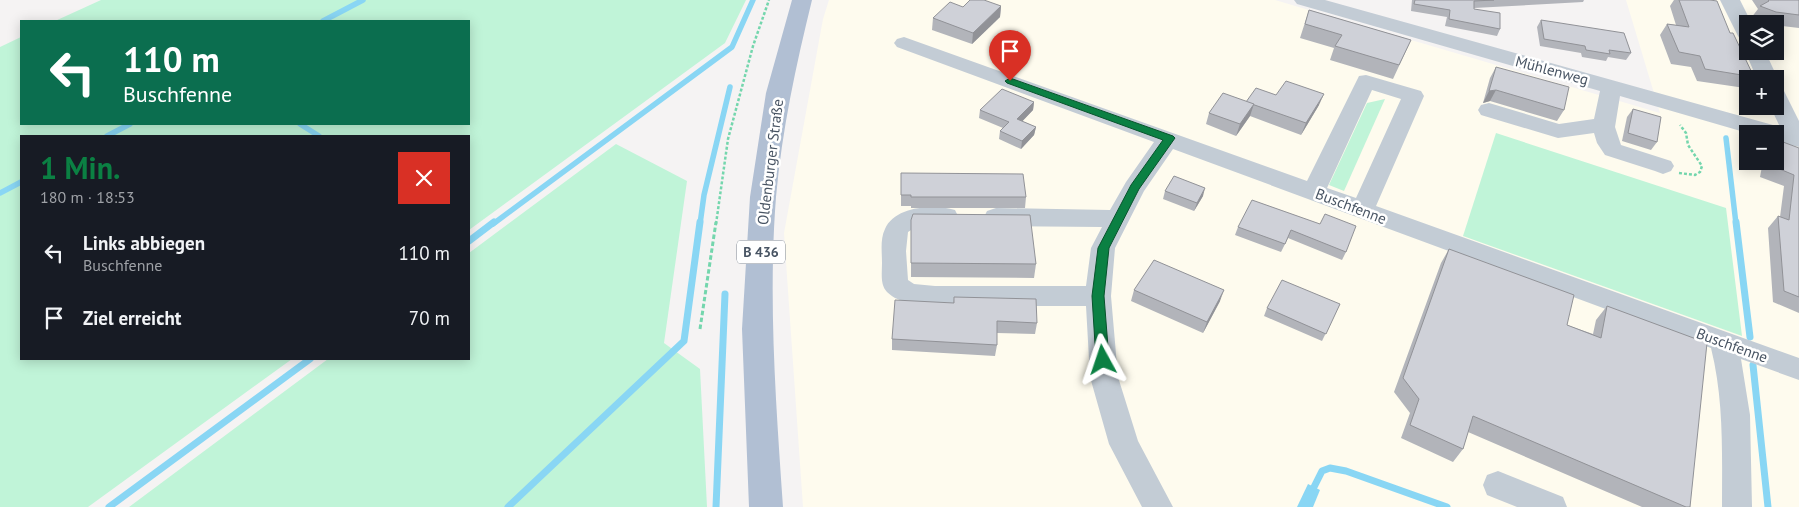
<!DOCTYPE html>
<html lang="de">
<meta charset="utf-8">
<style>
:root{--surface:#171b24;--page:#242831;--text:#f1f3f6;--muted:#9ea1a6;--accent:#0b8043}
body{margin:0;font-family:"PT Sans",sans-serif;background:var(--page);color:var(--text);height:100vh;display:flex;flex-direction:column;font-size:19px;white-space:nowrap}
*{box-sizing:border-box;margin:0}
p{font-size:16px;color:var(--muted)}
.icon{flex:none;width:28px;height:28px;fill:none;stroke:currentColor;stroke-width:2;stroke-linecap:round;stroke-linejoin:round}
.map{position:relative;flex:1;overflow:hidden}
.side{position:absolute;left:20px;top:135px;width:450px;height:225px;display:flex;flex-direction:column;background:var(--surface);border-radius:0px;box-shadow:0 2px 12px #0003}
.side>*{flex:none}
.guide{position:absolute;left:20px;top:20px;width:450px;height:105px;border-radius:0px;box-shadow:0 2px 12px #0003;background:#0b6e4f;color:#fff;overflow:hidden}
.buttons{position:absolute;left:1739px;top:15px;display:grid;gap:10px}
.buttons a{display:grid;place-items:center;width:45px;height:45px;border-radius:0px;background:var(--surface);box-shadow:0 2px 12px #0003;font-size:25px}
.pin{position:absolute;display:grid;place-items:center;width:42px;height:42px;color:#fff;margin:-51px -21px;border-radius:50% 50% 50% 0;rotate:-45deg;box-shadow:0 0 5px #0007}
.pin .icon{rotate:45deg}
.me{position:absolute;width:55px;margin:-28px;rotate:355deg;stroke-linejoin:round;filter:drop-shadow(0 0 4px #0008)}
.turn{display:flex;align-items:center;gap:18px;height:105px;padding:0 20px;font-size:22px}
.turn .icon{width:65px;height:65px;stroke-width:2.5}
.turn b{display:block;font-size:35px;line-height:42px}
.round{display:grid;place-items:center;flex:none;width:52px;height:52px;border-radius:0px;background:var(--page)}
.headline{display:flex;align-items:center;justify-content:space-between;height:85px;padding:0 20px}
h1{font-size:30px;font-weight:700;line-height:38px;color:var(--accent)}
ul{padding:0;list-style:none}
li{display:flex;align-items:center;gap:15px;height:65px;padding:0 20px}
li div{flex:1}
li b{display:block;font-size:19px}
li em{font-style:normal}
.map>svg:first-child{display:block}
</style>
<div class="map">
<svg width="1799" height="507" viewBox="0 0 1799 507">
<rect width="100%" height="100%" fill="#f5f3f3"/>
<!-- commercial -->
<path fill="#fefbee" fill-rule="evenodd" d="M829 0H1275L1660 113 1626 0H1799V507H803L784 233 823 19ZM1748 24H1775V51H1748ZM1748 79H1775V106H1748ZM1748 134H1775V161H1748Z"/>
<!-- green -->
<g fill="#c0f4d8">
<polygon points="101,0 746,0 725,43 469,230 469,136 21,136 21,359 292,359 88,507 0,507 0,47 21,37 21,124 469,124 469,21 55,21"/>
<polygon points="1385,99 1344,191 1329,185 1367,103"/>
<polygon points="1496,133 1726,208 1742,336 1463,236"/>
<polygon points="616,144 687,181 664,343 700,369 707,507 129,507 328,359 469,359 469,253"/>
</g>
<!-- water -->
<polygon fill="#89d6f4" points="1308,484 1320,490 1313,507 1297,507"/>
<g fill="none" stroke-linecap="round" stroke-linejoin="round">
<!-- stream-far1 -->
<g stroke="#89d6f4" stroke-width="5.5">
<polyline points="323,21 363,0"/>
<polyline points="300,124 319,136"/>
<polyline points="107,136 130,124"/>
<polyline points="1726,138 1736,224"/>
<polyline points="0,193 21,182"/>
<polyline points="493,224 732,47 753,0"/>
<polyline points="700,224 704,195 730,87"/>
</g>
<!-- stream -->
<g stroke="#89d6f4" stroke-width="7">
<polyline points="1736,222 1750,337"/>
<polyline points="469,241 494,222"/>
<polyline points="1753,365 1768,507"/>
<polyline points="1314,487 1322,471 1330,468 1346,471 1447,507"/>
<polyline points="109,507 310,359"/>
<polyline points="508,507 684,341 700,222"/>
<polyline points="716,507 725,294"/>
</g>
<!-- path-far1 -->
<g stroke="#74d6ad" stroke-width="2.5" stroke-dasharray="3 2" stroke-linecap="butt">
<polyline points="1679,173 1695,175 1700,172 1702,166 1688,145 1686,133 1680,125"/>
<polyline points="716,224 728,139 753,46 769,0"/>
</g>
<!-- path -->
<polyline stroke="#74d6ad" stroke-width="3" stroke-dasharray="4.5 2.5" stroke-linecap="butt" points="700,329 716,222"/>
<!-- minor -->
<g fill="#c3ccd5" fill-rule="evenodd">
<polygon points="1294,0 1325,0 1780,127 1770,106 1775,106 1775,87 1783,89 1799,121 1799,147 1775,141 1775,134 1751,134 1620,96 1615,127 1621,145 1671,161 1674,166 1671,171 1663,174 1655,171 1605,155 1597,143 1594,133 1558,138 1481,115 1478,110 1481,105 1489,103 1559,124 1594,119 1600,91 1297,4"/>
<polygon points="1720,0 1740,0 1752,24 1748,24 1748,42 1741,40 1738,36"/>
<path d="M904 37 1307 181 1359 76 1366 75 1421 91 1424 96 1376 206 1799 358V380L1741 359 1750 415 1752 507H1722C1722 453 1724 400 1711 348L1173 149 1144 191 1115 248 1111 296 1118 377 1138 441 1173 507H1142L1109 444 1090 377 1086 306H935C920 305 899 304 887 292 880 285 882 273 882 263 882 252 880 239 885 229 895 206 934 204 955 210L958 216 955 222 916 227 908 232 906 251 908 280 914 284 935 286H1086L1091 248 1102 227 996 226 987 223 984 217 987 211 996 208 1110 210 1126 182 1154 142 897 47 894 43 897 39ZM1372 90 1401 99 1356 198 1327 188Z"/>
<polygon points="1748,47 1748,51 1765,51 1778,79 1775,84 1775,79 1757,79 1745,51"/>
<polygon points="1498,471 1563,497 1567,507 1517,507 1487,495 1483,485 1487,475"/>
</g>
<!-- major -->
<path fill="#b1bfd3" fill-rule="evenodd" d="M792 0H812C796 65 782 130 776 197 768 300 776 404 783 507H749L742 329 750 197 766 93Z"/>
</g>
<!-- wall -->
<g fill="#b2b4ba">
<polygon points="1412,0 1584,0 1583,2 1474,8 1474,9 1500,29 1497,36 1445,26 1447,17 1411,11"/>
<polygon points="1674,0 1710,0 1730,33 1754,77 1752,79 1748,79 1748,85 1745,88 1697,81 1691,67 1671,64 1660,35 1667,24 1676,25 1670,6"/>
<polygon points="1752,0 1799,0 1799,28 1775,25 1775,24 1766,24 1751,18 1758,9"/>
<polygon points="1001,6 1000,17 972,44 932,30 933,18 963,7"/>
<polygon points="1309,10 1411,40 1393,79 1330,60 1334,48 1300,38"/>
<polygon points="1541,20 1631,53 1626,60 1608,57 1606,61 1582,57 1581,53 1540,46 1537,27"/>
<polygon points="1496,67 1564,110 1557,121 1490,101 1483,103 1490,78"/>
<polygon points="1276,95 1319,105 1301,135 1250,116 1236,136 1206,124 1209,113"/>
<polygon points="1034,102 1033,110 1022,121 1036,127 1034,135 1021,149 999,139 1000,131 1003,128 979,118 980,110"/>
<polygon points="1633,109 1657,142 1651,150 1622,141 1627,117"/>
<polygon points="1799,148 1799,313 1773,302 1768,228 1778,216 1780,217 1784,186 1760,177 1763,161 1775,161"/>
<polygon points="901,173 1026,197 1025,208 911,208 911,206 901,206"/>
<polygon points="1165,191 1203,196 1194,211 1163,199"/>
<polygon points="911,220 1036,264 1034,278 911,277"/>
<polygon points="1320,224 1346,252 1342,260 1288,238 1281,252 1235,235 1238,227"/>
<polygon points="1449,249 1567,325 1593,334 1596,320 1607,306 1690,507 1642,507 1468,432 1463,449 1453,462 1401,438 1410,413 1394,392 1441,263"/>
<polygon points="1134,290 1220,301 1203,333 1131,301"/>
<polygon points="954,297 1037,323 1035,334 997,333 997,345 995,356 892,350 892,339 953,303"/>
<polygon points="1340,304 1322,341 1264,316 1267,308"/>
</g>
<!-- shaded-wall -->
<g fill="#919297">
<polygon points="1001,6 1000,17 972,44 973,33"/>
<polygon points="1496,90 1490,101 1483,103 1489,91"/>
<polygon points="1324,94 1319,105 1301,135 1306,123"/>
<polygon points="1034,102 1033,110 1017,127 1017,119"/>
<polygon points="1254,104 1250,116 1236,136 1240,124"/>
<polygon points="1036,127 1034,135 1021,149 1022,141"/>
<polygon points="1205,188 1203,196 1194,211 1197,203"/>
<polygon points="1224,290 1220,301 1203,333 1207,322"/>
</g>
<!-- building -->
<g fill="#cfd1d8" stroke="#919297">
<polygon points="970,0 984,0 1001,6 973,33 933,18 950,2 963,7"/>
<polygon points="1415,0 1494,0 1474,1 1474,9 1500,13 1500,29 1449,19 1450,10 1414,4"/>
<polygon points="1679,0 1710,0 1717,1 1730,33 1733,33 1754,77 1705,69 1700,56 1679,52 1667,24 1689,27"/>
<polygon points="1768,0 1799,0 1799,15 1776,12 1760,6 1769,1"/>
<polygon points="1309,10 1411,40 1399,65 1335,46 1342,35 1305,24"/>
<polygon points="1541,20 1624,33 1631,53 1609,50 1610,54 1586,50 1585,46 1544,39"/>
<polygon points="1496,67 1569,87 1564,110 1496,90 1489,91"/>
<polygon points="1286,81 1324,94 1306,123 1246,102 1256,88 1276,95"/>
<polygon points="1002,89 1034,102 1017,119 1036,127 1022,141 1000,131 1009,122 980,110"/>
<polygon points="1223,93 1254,104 1240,124 1209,113"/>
<polygon points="1633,109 1661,117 1657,142 1628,133"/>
<polygon points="1775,139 1799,148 1799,297 1784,291 1778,216 1789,220 1794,175 1770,165 1771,161 1775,161"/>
<polygon points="901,173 1023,174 1026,197 911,197 911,195 901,195"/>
<polygon points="1174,176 1205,188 1197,203 1165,191"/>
<polygon points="1252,200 1320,224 1325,214 1356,226 1346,252 1291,230 1285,244 1238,227"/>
<polygon points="913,214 1030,215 1036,264 911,263 911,220"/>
<polygon points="1449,249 1574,295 1567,325 1601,338 1607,306 1707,343 1690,507 1686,507 1473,416 1463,449 1410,425 1419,399 1403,378"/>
<polygon points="1154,260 1224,290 1207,322 1134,290"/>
<polygon points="1282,280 1340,304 1326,334 1267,308"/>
<polygon points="954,297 1036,299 1037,323 997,321 997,345 892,339 895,300 954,303"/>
</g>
<!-- route -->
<polygon fill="#0b8043" stroke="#07532c" points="1010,78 1173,136 1175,138 1139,189 1109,248 1104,296 1109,360 1107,364 1098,364 1096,360 1092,296 1098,248 1131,185 1163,140 1007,83 1005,81"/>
<g text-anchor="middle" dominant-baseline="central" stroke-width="5" stroke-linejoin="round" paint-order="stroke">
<!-- shield labels -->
<rect fill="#fff" stroke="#7f8792" stroke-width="1" x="737" y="240.5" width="48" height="23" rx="4"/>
<g font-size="14" font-weight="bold" fill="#485463">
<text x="761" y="252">B 436</text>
</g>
<!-- street labels -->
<g font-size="15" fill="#485463" stroke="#fff">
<text transform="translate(1552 70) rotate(15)">Mühlenweg</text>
<text transform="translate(770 162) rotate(-83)">Oldenburger Straße</text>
<text transform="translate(1351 206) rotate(21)">Buschfenne</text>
<text transform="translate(1732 345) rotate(20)">Buschfenne</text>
</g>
</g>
</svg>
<div class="buttons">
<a><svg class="icon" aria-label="layers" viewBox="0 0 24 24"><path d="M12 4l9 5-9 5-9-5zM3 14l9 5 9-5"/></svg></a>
<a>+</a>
<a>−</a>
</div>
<div class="pin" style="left:1010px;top:81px;background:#d93025"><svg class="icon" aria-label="arrive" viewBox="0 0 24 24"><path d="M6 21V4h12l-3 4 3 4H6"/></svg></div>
<svg class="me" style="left:1103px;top:360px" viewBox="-20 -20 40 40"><path d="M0-17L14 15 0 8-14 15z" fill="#0b8043" stroke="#fff" stroke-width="4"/></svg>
<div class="guide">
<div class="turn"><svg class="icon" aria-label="left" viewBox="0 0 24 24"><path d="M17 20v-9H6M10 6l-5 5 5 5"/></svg><div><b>110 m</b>Buschfenne</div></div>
</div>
<section class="side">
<div class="headline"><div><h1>1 Min.</h1><p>180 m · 18:53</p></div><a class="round" style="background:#d93025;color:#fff"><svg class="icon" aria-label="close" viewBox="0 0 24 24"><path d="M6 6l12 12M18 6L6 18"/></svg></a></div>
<ul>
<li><svg class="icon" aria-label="left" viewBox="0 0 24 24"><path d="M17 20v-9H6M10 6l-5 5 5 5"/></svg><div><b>Links abbiegen</b><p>Buschfenne</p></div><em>110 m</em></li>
<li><svg class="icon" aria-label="arrive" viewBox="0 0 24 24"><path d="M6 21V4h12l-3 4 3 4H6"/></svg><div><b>Ziel erreicht</b></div><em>70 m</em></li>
</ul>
</section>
</div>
